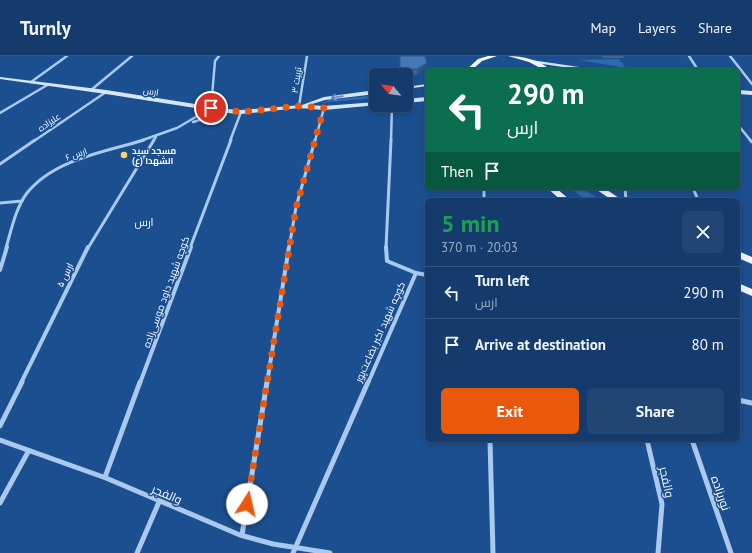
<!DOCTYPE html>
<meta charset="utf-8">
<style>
:root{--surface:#143b6b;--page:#214673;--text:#f1f3f6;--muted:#9dadc1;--line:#33557e;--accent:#ea580c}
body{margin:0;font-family:"PT Sans",Cairo,sans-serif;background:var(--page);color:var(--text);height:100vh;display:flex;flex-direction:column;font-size:15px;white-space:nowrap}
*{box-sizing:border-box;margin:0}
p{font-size:13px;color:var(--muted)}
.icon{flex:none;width:22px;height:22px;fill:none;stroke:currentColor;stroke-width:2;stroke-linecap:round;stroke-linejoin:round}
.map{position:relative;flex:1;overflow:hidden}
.panel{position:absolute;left:425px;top:142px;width:315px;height:244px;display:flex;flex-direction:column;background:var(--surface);border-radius:6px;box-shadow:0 2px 6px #0003,0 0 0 1px var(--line)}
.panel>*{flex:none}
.guide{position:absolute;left:425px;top:12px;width:315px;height:122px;border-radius:6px;box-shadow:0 2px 6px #0003,0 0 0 1px var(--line);background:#0b6e4f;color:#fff;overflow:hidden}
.needle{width:26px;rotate:299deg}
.controls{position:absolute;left:369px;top:12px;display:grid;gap:8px}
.controls a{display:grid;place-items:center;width:44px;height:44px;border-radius:6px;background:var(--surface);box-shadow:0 2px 6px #0003,0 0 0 1px var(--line);font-size:20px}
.pin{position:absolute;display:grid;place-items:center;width:34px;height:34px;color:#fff;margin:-17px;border:2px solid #fff;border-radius:50%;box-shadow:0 1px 4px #0007}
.me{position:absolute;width:44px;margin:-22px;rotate:10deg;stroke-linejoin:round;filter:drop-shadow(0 0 3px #0008)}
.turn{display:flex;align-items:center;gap:14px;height:84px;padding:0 16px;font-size:18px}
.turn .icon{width:52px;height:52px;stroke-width:2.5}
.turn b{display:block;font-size:28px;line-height:34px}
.then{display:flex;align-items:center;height:38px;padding:0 16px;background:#0003;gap:8px;font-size:15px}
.round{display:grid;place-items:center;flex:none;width:42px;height:42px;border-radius:6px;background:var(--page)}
.summary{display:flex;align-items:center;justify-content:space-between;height:68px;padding:0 16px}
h1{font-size:24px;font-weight:700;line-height:30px;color:#1e9e55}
.cta{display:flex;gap:8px;margin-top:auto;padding:8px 16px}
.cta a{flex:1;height:46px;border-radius:6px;background:var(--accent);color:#fff;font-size:16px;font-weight:700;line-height:46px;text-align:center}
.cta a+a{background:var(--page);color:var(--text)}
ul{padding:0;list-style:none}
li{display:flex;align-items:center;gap:12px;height:52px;padding:0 16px;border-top:1px solid var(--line)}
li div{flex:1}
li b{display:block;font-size:15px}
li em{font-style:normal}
header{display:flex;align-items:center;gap:24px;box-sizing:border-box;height:56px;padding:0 20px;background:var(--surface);border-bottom:1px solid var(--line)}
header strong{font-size:19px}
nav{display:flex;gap:22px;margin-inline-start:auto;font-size:14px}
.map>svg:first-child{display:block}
</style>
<header>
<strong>Turnly</strong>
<nav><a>Map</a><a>Layers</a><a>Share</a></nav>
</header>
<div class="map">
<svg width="752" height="497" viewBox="0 0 752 497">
<rect width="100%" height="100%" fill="#1b4f8f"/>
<!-- green -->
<g fill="#2e69ad">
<polygon points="619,3 626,12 579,4"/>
<polygon points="376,39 376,42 321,47 329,44"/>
<polygon points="570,132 582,132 600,144 586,144"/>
</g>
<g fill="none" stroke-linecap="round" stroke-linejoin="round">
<!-- minor-far3 -->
<g stroke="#a9c9ee" stroke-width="2.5">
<polyline points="689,0 698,14"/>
<polyline points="730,0 752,28"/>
<polyline points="31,26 67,0"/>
<polyline points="91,34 132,0"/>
<polyline points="299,50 307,0"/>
<polyline points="0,57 49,28"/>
<polyline points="193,66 230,55"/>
<polyline points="738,69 751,85"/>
<polyline points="34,85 106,36"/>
<polyline points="140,85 177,72 211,52 215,5 219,0"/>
<polyline points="153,85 156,81"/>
<polyline points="230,85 241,56"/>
<polyline points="315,85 324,52"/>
<polyline points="391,85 392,49"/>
</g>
<!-- minor-far2 -->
<g stroke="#a9c9ee" stroke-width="3">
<polyline points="750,84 752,86"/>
<polyline points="0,108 35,84"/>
<polyline points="484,132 484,144"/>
<polyline points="625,132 626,144"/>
<polyline points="693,132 698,144"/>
<polyline points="0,147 22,145"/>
<path d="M6 192C11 175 16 151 27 137 54 103 105 96 144 84"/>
<polyline points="88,192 154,84"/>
<polyline points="190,192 231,84"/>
<polyline points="289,192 296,151 315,84"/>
<polyline points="386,192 391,84"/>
</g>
<!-- minor-far1 -->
<g stroke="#a9c9ee" stroke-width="4">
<polyline points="0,214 7,191"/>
<polyline points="416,217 427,219"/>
<polyline points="21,327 88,191"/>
<polyline points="140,327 191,191"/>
<polyline points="267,327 289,191"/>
<polyline points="368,327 416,217 387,205 386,191"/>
</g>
<!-- minor -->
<g stroke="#a9c9ee" stroke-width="5">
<polyline points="738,344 752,347"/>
<polyline points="0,370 22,326"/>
<polyline points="0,384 106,422 240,479 273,488 330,497"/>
<polyline points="490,384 493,497"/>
<polyline points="647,384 662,448 658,497"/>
<polyline points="692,384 731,497"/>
<polyline points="105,421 140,326"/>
<polyline points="0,447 28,396"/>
<polyline points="242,479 267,326"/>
<polyline points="137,497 159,446"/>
<polyline points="293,497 368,326"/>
</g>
<!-- secondary -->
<g fill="#d6e6fa" fill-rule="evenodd">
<polygon points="531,4 593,13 595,14 583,14 529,6 529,5"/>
<polygon points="0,21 106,34 227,53 241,54 302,49 324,41 376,34 376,38 325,44 309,49 324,50 376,46 376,49 378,49 324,54 299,52 241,58 227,57 106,38 0,23"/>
<polygon points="427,28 427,30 406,33 406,31"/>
<polygon points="738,34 752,35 752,39 738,38"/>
<polygon points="427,41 427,45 406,47 406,43"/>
</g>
<!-- primary -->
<g fill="#f0f6ff" fill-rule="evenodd">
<polygon points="488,0 497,0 482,5 472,14 466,14 478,3"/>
<path d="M508 0C523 0 539 4 551 14H544L529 6Z"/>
<polygon points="547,132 556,132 570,144 561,144"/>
<polygon points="594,132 604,132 622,144 612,144"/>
<polygon points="738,195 752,201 752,208 738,202"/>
<polygon points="738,227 752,233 752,240 738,234"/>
</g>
</g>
<!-- wall -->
<g fill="#3a679d">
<polygon points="400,0 426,12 417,19 399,19"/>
<polygon points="601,0 624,0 624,2 603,2"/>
</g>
<!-- shaded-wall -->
<polygon fill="#305480" points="427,7 426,12 417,19 417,13"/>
<!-- building -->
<polygon fill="#4478b7" stroke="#305480" points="400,0 425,0 427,7 417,13 400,14"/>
<!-- one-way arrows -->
<defs><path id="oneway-shaft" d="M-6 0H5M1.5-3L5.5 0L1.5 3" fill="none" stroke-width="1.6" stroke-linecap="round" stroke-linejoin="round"/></defs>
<use stroke="#668bba" href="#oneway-shaft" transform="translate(337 41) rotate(172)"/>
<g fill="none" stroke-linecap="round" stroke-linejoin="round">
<!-- route -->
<polyline stroke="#ea580c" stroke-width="7" stroke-dasharray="0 12.6" points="211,52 242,56 299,50 324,52 296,152 247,448"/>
</g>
<!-- markers -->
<circle fill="#ffd166" stroke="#1b4f8f" stroke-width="1.5" cx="124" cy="99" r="4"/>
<g text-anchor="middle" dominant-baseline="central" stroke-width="3" stroke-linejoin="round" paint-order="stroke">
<!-- far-street labels -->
<g font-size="9" fill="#fff" stroke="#1b4f8f">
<text transform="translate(296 24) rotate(-81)">تربیت ۳</text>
<text transform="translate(151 35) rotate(9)">ارس</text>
<text transform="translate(49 66) rotate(-34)">علیزاده</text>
<text transform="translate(76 98) rotate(-20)">ارس ۶</text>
</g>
<!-- far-poi labels -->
<g font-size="9" font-weight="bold" fill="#fff" stroke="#1b4f8f" text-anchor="start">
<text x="132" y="94">مسجد سید<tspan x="132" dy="10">الشهدا (ع)</tspan></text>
</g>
<!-- street labels -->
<g font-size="10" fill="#fff" stroke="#1b4f8f">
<text transform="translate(65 219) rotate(-64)">ارس ۵</text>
<text transform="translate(166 236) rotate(-70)">کوچه شهید داود موسی‌زاده</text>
<text transform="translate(380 276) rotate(-66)">کوچه شهید اکبر بضاعت‌پور</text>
</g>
<!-- neighbourhood labels -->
<g font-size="11" fill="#fff" stroke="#1b4f8f">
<text x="144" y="166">ارس</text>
</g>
<!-- near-street labels -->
<g font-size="12" fill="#fff" stroke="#1b4f8f">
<text transform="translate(667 426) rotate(78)">والفجر</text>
<text transform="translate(721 437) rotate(71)">نوریزاده</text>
<text transform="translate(167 438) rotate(23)">والفجر</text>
</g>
</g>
</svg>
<div class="controls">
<a><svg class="needle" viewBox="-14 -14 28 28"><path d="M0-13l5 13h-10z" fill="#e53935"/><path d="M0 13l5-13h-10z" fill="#9dadc1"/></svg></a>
</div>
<div class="pin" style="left:211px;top:52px;background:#d93025"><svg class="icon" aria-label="arrive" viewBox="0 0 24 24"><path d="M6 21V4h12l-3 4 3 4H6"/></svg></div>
<svg class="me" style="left:247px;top:448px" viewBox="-20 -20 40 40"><circle r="19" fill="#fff"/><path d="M0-13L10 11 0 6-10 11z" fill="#ea580c"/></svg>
<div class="guide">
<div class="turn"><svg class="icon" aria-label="left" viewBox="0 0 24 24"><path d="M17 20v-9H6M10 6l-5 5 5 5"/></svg><div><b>290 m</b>ارس</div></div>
<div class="then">Then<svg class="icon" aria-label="arrive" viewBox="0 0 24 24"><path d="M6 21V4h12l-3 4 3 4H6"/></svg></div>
</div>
<section class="panel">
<div class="summary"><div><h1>5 min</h1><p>370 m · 20:03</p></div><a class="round"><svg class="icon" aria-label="close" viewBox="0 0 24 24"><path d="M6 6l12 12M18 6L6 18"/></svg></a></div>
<ul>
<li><svg class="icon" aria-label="left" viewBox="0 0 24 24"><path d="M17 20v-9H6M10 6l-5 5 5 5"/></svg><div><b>Turn left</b><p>ارس</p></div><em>290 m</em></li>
<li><svg class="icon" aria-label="arrive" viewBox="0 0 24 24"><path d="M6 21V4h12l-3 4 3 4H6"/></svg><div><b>Arrive at destination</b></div><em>80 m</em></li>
</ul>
<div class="cta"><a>Exit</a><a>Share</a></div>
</section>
</div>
